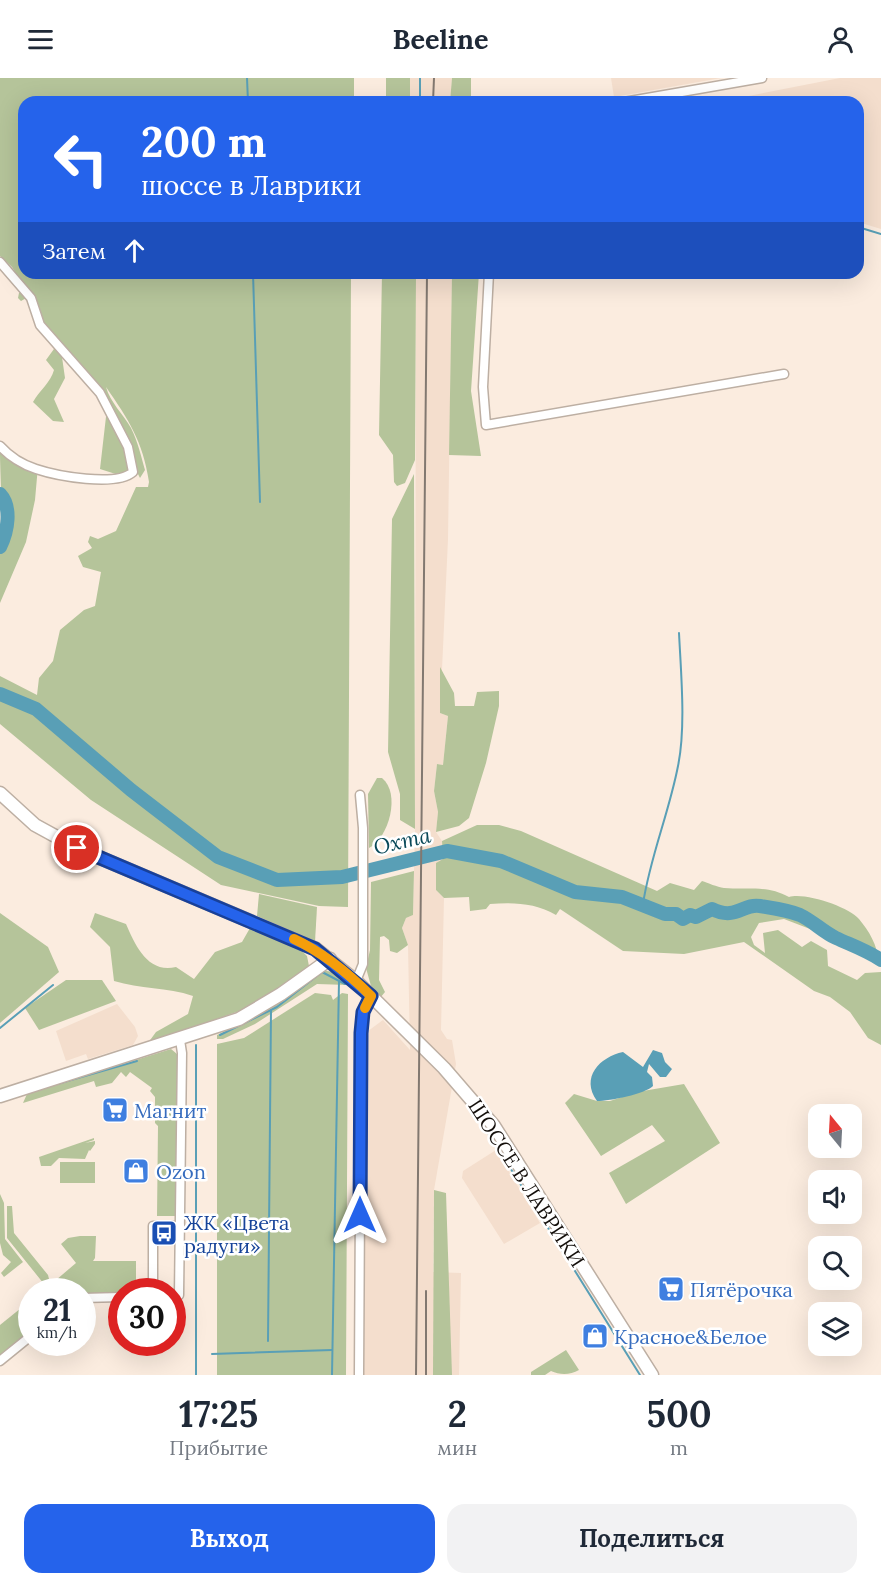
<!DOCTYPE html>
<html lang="ru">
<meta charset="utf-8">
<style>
:root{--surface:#fff;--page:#f2f2f3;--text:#1f2937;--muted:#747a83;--accent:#2563eb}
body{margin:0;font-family:Lora,serif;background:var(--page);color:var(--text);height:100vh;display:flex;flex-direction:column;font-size:22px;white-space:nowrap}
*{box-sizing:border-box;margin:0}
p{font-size:20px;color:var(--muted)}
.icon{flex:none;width:33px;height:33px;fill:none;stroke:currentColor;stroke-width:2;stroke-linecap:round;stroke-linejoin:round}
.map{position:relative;height:1297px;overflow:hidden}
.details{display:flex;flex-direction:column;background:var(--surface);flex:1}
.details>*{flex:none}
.banner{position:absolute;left:18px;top:18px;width:846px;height:183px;border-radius:18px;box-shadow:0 6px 24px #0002;background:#2563eb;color:#fff;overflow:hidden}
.needle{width:39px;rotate:342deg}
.tools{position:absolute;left:808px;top:1026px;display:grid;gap:12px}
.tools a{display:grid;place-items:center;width:54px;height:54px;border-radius:12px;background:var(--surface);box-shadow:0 6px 24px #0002;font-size:30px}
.speed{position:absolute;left:18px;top:1200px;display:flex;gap:12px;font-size:30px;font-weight:700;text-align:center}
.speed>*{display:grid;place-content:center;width:78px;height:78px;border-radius:50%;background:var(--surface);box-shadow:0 6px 24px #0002;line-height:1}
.speed small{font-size:15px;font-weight:400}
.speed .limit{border:9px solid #d22;background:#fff;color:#111}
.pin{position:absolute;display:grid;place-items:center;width:51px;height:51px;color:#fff;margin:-26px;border:3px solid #fff;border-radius:50%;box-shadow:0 2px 6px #0007}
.me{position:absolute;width:66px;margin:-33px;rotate:0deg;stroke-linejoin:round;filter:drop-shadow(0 0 4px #0008)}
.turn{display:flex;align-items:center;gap:21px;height:126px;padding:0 24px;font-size:27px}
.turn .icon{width:78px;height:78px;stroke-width:2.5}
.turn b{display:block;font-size:42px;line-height:51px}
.then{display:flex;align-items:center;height:57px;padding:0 24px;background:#0003;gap:12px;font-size:22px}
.eta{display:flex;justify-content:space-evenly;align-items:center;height:102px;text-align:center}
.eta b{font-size:36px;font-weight:700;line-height:42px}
.cta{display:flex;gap:12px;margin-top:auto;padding:12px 24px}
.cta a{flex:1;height:69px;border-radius:18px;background:var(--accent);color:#fff;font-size:24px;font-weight:700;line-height:69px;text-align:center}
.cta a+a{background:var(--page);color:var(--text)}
header{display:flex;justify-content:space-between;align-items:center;height:78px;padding:0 24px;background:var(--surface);font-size:27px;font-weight:700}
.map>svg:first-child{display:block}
</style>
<header><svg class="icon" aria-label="menu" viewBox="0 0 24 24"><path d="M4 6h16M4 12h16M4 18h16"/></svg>Beeline<svg class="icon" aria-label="person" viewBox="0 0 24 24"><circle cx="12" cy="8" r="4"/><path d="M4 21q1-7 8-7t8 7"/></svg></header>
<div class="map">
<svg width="881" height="1297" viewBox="0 0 881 1297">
<rect width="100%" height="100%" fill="#fbecdf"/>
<!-- built -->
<g fill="#f4decd">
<polygon points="410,0 452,0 450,24 410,24"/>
<polygon points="611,0 721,0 614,19"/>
<polygon points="840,0 881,0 881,151 858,144 858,24 718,24"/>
<polygon points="416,195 452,195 448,461 440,635 448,638 443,687 437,686 434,713 438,734 436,754 442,763 443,782 436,812 444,820 441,952 447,961 452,962 456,986 434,1112 433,1194 461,1195 459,1297 362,1297 364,956 383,942 410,972 408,867 402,850 406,840 413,837 415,751"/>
<polygon points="117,926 135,949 138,958 133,967 88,981 86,976 66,983 56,953"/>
<polygon points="496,1072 540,1145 504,1166 462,1100 463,1093"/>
</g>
<!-- green -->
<g fill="#b5c49a">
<path d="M0 0H354V24H24V195H351L348 829 319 828 221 807 91 722 0 646V598L37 617 39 600 53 583 60 552 84 532 95 528 101 494 83 489 78 478 92 470 88 464 90 458 98 461 116 453 136 409H148L149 404C143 363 128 341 106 309 110 324 123 336 131 350 138 364 141 378 145 392L140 400 133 386 125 399 100 391 107 330 65 273 62 279 65 300 54 321 64 344 53 343 33 324C39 313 51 304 54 292L46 282 59 264 38 240 30 218 21 223 18 220 19 215 26 212 12 189 0 178Z"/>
<rect x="386" y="0" width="24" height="24"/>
<polygon points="452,0 471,0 471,24 450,24"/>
<polygon points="382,195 416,195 415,382 405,405 397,408 394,404 393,377 379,357"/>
<polygon points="452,195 479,195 471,313 481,378 449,377"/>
<path d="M0 375 38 388 35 422 26 464 0 525V472C4 464 0 392 0 375Z"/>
<polygon points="414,396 415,751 400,742 400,716 388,674 392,441"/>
<polygon points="440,589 454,615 455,628 474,628 477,614 499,613 499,628 486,685 469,740 459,748 436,754 438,734 434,713 437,686 443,687 448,638 440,635"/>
<path d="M377 700H382C401 715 389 760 369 770L368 716Z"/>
<path d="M477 747H499L521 753 657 813 670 805 694 812 702 803C708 805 717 809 724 810 748 812 767 807 789 819 805 814 849 829 859 841 869 853 878 868 878 883H873L810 851 784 841 759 845 751 859 754 867 765 875 763 855 778 852 802 869 811 863 827 872 828 888 857 902 865 895 881 894V967L868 960 850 934 830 919 814 913 744 864 684 876 623 873 560 831 556 837C536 825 513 824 490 826L486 831 470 833 469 819 444 820 436 812V785L443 781 442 763Z"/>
<polygon points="414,793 413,837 406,840 402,850 408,867 397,875 390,873 389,862 384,858 380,859 379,902 385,914 380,920 371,908 366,890 370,872 371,804"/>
<polygon points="259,816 317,829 315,864 257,838"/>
<polygon points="0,835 48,869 59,894 0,945"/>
<path d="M95 835 126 846C135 867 148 896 176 889L194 901 215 874 242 864 250 850 301 872 307 878 309 888 251 929 148 965 156 954 188 936 193 918C167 909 140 911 114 903L110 869 90 849Z"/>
<polygon points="321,892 339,895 347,900 348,907 317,906 255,946 223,961 217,961 217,957 253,940"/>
<polygon points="66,902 102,902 116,923 39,952 25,930"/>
<polygon points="315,915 331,917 333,922 342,915 348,916 346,1297 217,1297 217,966 244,960"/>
<polygon points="171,971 177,976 178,1138 157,1138 158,1048 155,1045 155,1019 150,1013 152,1010 130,994 126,999 121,994 112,1005 96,1009 94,1003 23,1025 27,1016"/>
<polygon points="684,1006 720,1065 626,1126 609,1095 665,1063 652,1047 601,1078 565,1025 574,1016 597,1023 610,1023 637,1014"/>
<polygon points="94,1060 94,1062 85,1065 95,1063 95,1066 90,1073 89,1072 85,1081 59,1080 51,1088 41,1088 39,1079"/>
<rect x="60" y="1084" width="35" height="21"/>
<polygon points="434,1112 446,1115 452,1297 433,1297"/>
<polygon points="0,1116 4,1125 5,1161 23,1184 4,1199 1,1195 11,1184 3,1177 0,1165"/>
<polygon points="7,1128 12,1128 14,1155 48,1197 49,1201 44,1206 7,1160"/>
<polygon points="80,1158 96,1158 95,1180 93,1183 136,1183 136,1213 83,1216 82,1214 42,1214 76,1185 61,1166 68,1160"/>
<polygon points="31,1222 31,1253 0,1278 0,1247"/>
<path d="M566 1272 579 1292C570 1297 560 1297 551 1293L545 1297H531V1294Z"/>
</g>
<!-- water -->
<path fill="#599fb6" d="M653 972 662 975 665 984 672 991 666 999H660L649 986 647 994 652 999 653 1008C645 1016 610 1023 597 1023 580 999 600 979 623 974L643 989Z"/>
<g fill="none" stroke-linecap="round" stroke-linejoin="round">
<!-- stream -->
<g stroke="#599fb6" stroke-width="2">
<polyline points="247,0 248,24"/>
<polyline points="420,24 420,0"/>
<polyline points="858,149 881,156"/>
<polyline points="253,195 260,424"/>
<path d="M643 826C650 779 669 735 678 688 686 649 681 596 679 555"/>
<polyline points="0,950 53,907"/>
<polyline points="220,957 277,929 322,894 345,906"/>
<polyline points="196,967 196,1297"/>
<polyline points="57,1006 137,983"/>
<polyline points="478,1039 538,1134"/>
<polyline points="543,1142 555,1161"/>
<polyline points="560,1169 640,1297"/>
<polyline points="268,1263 271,932"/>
<polyline points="212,1276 332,1272"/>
<polyline points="332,1297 339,903"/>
</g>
<!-- river -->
<g stroke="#599fb6" stroke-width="14">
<path d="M0 416C12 429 8 453 0 469"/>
<path d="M0 616 36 631 131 712 218 779 277 802 342 799 447 773 501 783 575 814 622 819 665 836H676L683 841 690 837 696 839 712 831C736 843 743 825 760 828 773 830 788 832 800 837 813 843 823 854 836 860 851 867 866 872 881 882"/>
</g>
<defs>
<g id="street">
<polyline points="624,24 762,0"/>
<path d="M0 184 31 220 40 247 100 315 128 369 133 394C116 409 57 398 36 391 23 387 9 378 0 368"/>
<polyline points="489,195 483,309 486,347 784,296"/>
<polyline points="356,903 363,886 363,750 360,717"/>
<polyline points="153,1214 153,1148 180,1148"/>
<polyline points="172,1217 179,1217 182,975 180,962"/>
<polyline points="82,1220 122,1219"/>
<polyline points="0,1283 32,1257"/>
<polyline points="359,1297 361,955 363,934 371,918"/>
</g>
<g id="secondary">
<polyline points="0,715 35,747 77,770 316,871 356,903 444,990 494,1048 652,1297"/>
<polyline points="0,1018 239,941 281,916 330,881"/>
</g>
</defs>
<!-- street casing -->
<use href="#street" stroke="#bdafa3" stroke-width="11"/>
<!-- secondary casing -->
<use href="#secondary" stroke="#bdafa3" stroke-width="15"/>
<!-- street -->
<use href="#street" stroke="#fff" stroke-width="8"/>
<!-- secondary -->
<use href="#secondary" stroke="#fff" stroke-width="12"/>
<!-- rail -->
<g stroke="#827870" stroke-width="2">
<polyline points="433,24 434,0"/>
<polyline points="416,1297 427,195"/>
<polyline points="426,1297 426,1213"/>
</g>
</g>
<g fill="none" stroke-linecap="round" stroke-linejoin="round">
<defs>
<polyline id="route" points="77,770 315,871 371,918 363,934 361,955 360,1137"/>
</defs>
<!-- route casing -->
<use href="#route" stroke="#184099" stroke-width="15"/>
<!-- route -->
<use href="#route" stroke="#2563eb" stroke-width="10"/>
<!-- slow -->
<path stroke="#f59e0b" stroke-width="10" d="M294 861C324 875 348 895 371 918L365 930"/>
</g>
<!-- icons -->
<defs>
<symbol id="supermarket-square" viewBox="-11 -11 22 22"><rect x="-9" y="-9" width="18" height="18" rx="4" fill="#3f7fe0" stroke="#fff"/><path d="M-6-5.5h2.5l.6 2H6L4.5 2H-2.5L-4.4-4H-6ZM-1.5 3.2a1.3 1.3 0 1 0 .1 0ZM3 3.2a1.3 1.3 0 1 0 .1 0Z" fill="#fff"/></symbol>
<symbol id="shop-square" viewBox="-11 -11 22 22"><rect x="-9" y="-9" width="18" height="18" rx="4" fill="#3f7fe0" stroke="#fff"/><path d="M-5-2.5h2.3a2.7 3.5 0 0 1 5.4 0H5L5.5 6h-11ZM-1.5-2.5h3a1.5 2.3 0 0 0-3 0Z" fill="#fff"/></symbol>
<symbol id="bus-square" viewBox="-11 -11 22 22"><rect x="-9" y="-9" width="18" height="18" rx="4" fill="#1a4fb4" stroke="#fff"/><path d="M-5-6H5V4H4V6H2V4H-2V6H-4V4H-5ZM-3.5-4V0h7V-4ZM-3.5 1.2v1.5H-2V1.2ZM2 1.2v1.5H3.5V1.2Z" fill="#fff"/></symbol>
</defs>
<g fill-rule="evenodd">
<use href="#supermarket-square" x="100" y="1017" width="30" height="30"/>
<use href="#shop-square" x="121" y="1078" width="30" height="30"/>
<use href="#bus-square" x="149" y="1140" width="30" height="30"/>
<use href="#supermarket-square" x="656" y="1196" width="30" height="30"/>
<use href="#shop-square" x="580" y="1243" width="30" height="30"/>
</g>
<g text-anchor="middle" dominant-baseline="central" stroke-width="5" stroke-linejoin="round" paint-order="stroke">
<!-- shop labels -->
<g font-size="20" fill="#366cbe" stroke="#fff" text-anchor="start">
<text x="134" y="1032">Магнит</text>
<text x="156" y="1093">Ozon</text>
<text x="690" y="1211">Пятёрочка</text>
<text x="614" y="1258">Красное&amp;Белое</text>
</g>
<!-- street labels -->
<g font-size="20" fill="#140f0b" stroke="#fff">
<text transform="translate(527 1105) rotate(57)">ШОССЕ В ЛАВРИКИ</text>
</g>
<!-- transit labels -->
<g font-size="20" fill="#164399" stroke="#fff" text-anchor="start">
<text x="184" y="1144">ЖК «Цвета<tspan x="184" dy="23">радуги»</tspan></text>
</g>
<!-- water labels -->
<g font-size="21" font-style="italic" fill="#084858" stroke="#fff">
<text transform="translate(402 763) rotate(-13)">Охта</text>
</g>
</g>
</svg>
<div class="tools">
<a><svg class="needle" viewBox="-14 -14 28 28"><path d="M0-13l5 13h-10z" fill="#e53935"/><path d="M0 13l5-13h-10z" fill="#747a83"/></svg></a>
<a><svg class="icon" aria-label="sound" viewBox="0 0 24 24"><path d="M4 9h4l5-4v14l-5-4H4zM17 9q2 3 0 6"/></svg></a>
<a><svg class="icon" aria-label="search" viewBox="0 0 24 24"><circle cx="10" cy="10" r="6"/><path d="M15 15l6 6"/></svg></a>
<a><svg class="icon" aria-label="layers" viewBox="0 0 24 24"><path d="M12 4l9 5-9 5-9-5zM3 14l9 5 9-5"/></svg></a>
</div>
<div class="speed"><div>21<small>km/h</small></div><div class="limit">30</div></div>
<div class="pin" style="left:77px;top:770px;background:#d93025"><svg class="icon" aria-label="arrive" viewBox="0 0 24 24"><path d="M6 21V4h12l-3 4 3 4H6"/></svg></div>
<svg class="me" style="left:360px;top:1137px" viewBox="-20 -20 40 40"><path d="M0-17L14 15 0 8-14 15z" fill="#2563eb" stroke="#fff" stroke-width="4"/></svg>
<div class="banner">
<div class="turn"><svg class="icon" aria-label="left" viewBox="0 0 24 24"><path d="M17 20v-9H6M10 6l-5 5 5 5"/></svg><div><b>200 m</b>шоссе в Лаврики</div></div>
<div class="then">Затем<svg class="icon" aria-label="ahead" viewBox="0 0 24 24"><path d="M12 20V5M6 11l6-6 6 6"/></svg></div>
</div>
</div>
<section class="details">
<div class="eta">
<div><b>17:25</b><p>Прибытие</p></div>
<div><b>2</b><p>мин</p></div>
<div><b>500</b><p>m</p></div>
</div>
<div class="cta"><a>Выход</a><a>Поделиться</a></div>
</section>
